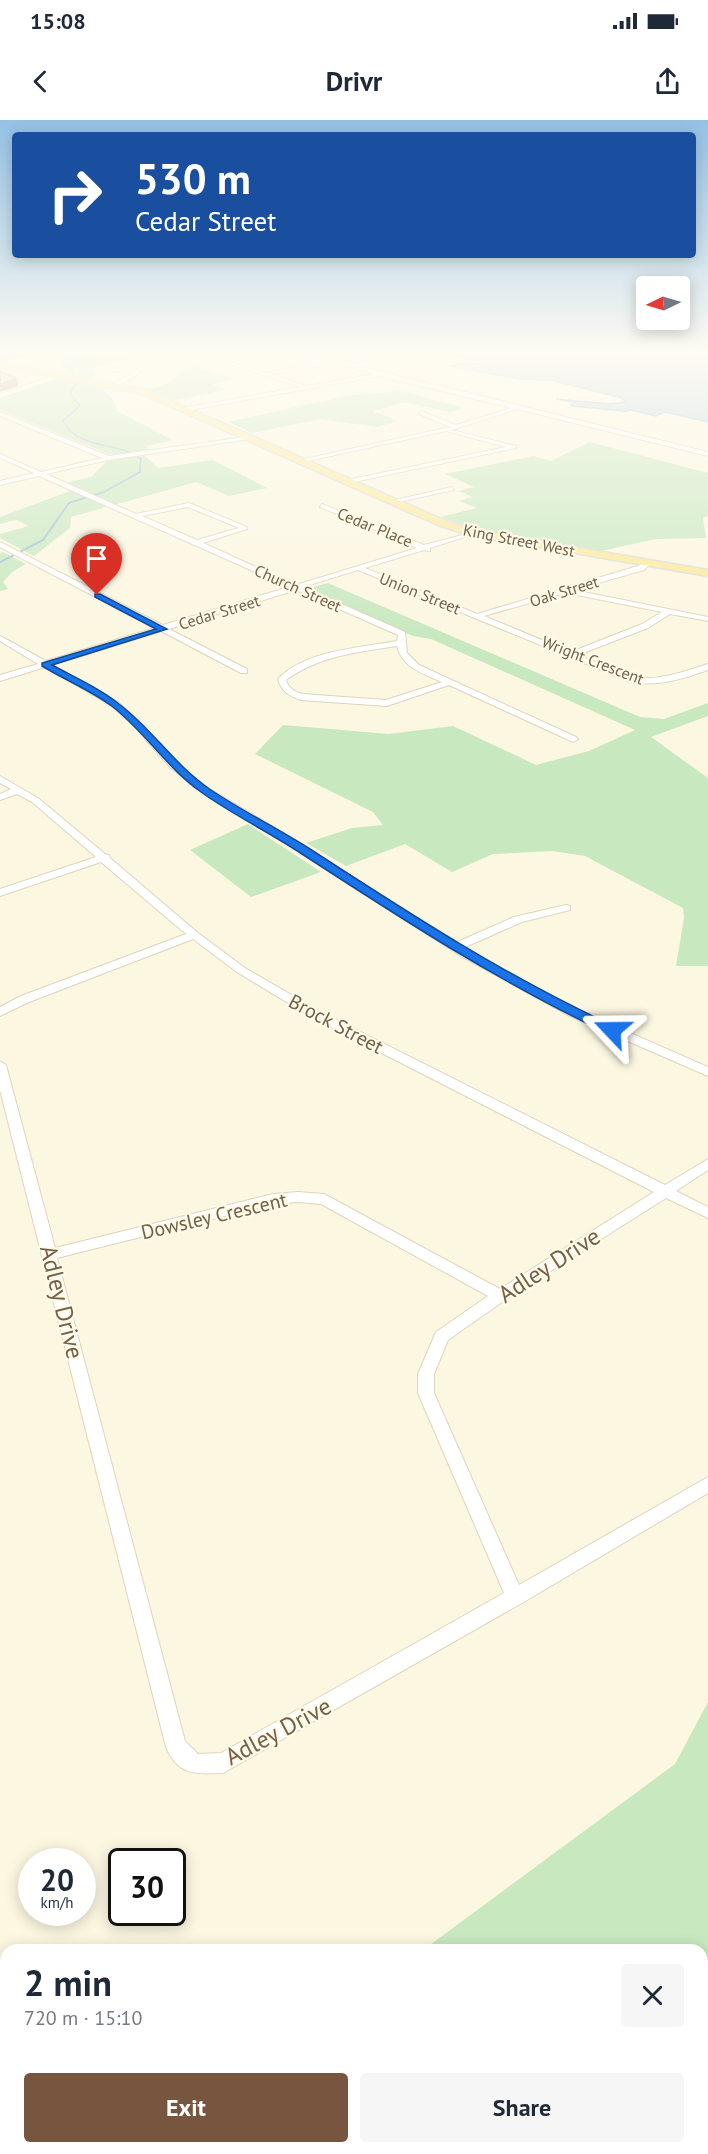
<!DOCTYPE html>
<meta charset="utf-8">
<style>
:root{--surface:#fff;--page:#f6f6f7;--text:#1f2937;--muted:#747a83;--accent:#78553e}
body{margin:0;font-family:"PT Sans",sans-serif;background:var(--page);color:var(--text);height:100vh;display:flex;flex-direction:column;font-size:22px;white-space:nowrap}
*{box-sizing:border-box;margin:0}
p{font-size:20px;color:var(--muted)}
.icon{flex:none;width:33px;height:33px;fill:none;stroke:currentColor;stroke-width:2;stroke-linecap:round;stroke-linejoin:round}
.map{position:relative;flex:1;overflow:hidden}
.panel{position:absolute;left:0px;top:1824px;width:708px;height:210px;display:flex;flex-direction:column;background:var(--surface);border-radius:18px 18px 0 0;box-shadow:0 3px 15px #0003}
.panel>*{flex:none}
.top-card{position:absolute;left:12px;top:12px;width:684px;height:126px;border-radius:6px;box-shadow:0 3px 15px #0003;background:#1a4fa0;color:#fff;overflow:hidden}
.needle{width:39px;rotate:265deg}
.tools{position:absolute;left:636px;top:156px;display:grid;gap:12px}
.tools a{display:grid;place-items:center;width:54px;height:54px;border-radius:6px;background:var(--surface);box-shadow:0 3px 15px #0003;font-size:30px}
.speed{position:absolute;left:18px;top:1728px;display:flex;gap:12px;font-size:30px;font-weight:700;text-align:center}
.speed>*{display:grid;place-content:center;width:78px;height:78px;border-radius:50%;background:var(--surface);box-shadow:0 3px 15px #0003;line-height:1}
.speed small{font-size:15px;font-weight:400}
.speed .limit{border:3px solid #111;border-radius:9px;background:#fff;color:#111}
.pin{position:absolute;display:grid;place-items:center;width:51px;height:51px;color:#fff;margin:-62px -26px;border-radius:50% 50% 50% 0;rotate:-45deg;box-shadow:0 0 6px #0007}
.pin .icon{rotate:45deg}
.me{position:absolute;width:66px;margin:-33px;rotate:293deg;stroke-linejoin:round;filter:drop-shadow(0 0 4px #0008)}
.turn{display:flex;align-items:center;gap:21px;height:126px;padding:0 24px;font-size:27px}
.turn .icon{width:78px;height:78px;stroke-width:2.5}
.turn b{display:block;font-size:42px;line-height:51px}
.round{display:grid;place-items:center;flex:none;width:63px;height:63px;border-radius:6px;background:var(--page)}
.overview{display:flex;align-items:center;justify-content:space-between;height:102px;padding:0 24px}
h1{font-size:36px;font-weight:700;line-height:45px}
.cta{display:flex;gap:12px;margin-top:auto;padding:12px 24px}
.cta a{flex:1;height:69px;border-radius:6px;background:var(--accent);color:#fff;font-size:24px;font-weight:700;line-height:69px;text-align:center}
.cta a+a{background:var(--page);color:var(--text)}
.status{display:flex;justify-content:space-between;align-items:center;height:42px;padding:0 30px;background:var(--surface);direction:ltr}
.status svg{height:16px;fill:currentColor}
header{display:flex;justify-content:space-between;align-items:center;height:78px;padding:0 24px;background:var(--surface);font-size:27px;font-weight:700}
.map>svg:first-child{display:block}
</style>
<div class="status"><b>15:08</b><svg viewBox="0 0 49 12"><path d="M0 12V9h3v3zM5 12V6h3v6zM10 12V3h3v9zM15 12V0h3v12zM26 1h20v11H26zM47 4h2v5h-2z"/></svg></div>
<header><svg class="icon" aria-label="back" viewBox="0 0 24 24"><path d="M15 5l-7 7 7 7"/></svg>Drivr<svg class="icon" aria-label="share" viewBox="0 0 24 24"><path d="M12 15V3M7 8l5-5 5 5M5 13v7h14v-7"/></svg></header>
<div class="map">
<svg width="708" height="2034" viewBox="0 0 708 2034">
<rect width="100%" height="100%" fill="#fcf7e1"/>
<!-- green -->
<g fill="#c8e8c0">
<polygon points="56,230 154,230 145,239 125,239 91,247 95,256 91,259 59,254 66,251"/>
<polygon points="191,246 235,259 212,264 226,270 174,280 144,270 163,266"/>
<polygon points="58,259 109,267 103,270 113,279 117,291 173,320 146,326 149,330 114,336 0,290 0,277"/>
<polygon points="401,271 465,288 450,292 404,282 373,291 398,301 377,307 321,299 252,313 228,302 346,276"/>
<polygon points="590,322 708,353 708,396 703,398 706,418 656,419 601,431 495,416 440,397 477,388 459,381 473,377 458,371 474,367 445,354 534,336 551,341"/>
<polygon points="144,335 158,348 213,340 267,368 229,376 196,362 71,397 70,408 34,436 0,418 0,414 29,406 16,400 0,404 0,397 70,371 57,365 91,357 107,341"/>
<polygon points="3,432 26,444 12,452 3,462 8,469 0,471 0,433"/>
<polygon points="328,463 640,597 664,599 708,583 708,596 651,617 708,658 708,846 676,846 684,798 683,788 585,736 552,731 493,734 452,752 405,724 346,746 306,723 352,708 383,705 373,692 255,634 283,605 389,614 453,606 536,645 589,631 635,610 431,519 413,516 306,469"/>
<polygon points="248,704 321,752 251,777 190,730"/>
<polygon points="708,1582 708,2034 146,2034 155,2028 702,2028 702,1830 423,1830 675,1644"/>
</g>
<!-- water -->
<g fill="#b6d4e4" stroke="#9dc1d6" stroke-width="1.5">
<polygon points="405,230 708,230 708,302 665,292 656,296 631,290 624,291 571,286 574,282 556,279 609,284 626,282 622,278 551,260 519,259 450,246 466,243 480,244 477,241 444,233"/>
<polygon points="702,1928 708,1928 708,2034 530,2034 533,2028 702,2028"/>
</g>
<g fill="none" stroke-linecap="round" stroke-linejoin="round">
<!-- stream-far1 -->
<path stroke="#9dc1d6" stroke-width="1.5" d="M61 230 77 261 70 274 80 286 63 301C79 331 117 320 141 339L140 347"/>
<!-- stream -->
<polyline stroke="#9dc1d6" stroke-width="2" points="0,442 43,420 69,383 104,372 140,352 140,346"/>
<defs>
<g id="street">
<polygon points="160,230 165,230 132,259 112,267 112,265 134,252 113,251 111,248 137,249"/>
<path d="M186 230H193L266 253 332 241 319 237 321 235 352 244 410 234 412 236 358 246 708 332V336L517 289 452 310 516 326V328L349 363 347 360 506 327 446 311 303 342 300 340 450 307 419 294 421 291 456 305 512 288 379 256 185 291 183 288 300 267ZM337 243 374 254 307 266 270 254Z"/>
<polygon points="59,254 61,257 0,278 0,274"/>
<path d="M0 292 109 336 252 316 250 319 108 340 46 354 136 394 189 383 247 407V409L203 423 296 465 417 428 320 387 322 384 424 425 474 412V414L430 428V431L424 430 365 448 477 494 638 446 646 442 650 444 644 450 574 470 708 497V501L670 494 648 508 578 535 635 558C661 560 683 552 708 544V550C683 559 657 567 630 562L358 450 303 467 405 512 407 533 419 545 576 617 578 619 573 622 449 565 387 586 301 580C289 576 281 571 278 559 306 530 359 528 397 521L398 515 296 470 169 509 247 549V553H241L161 511 52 545 118 582 142 604 176 643 208 668 300 723 455 823 514 797 566 785 570 786V790L522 802 463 828 578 890 708 947V956L570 896 461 836 292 727 202 672 170 647 136 608 112 586 45 547 0 561V555L38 544 0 521V516L46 541 155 508 0 427V422L163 505 289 467 39 356 0 365V361L34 353 0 338V334L41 352 102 338 0 296ZM188 387 239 408 197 420 142 396ZM565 473H567L662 492 642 504 571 532 484 496ZM397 526C402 548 424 554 442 562L386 580 302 574C294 571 289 569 286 560 318 536 359 532 397 526Z"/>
<polygon points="452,367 454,370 394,383 391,381"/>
<path d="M0 656 38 678 105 734 109 735 110 738 198 813 245 848 319 891 665 1065 708 1039V1050L676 1071 708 1087V1098L666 1078 505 1180 448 1220 434 1254V1273L519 1465 708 1357V1373L522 1483 223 1653C197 1654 178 1656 166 1627L0 970V941L6 945 55 1128 273 1074 298 1072 324 1074 500 1169 654 1072 311 897 237 852 193 819 29 882 0 896V887L21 876 186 814 101 742 0 776V769L96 737 32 682 17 674 0 680V674L11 669 0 663ZM298 1082 321 1084 488 1176 436 1212 418 1254V1273L504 1473 221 1633 198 1634 185 1621 57 1138 273 1084Z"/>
</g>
<polygon id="primary" points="0,243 147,270 446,401 474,410 708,450 708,456 468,415 438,405 142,274 0,247"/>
</defs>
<!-- street casing -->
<use href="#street" stroke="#dfd4bd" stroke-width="2"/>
<!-- primary casing -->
<use href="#primary" stroke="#e0dcd7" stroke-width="3"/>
<!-- street -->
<use href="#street" fill="#fff" fill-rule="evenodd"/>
<!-- primary -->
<use href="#primary" fill="#faea9a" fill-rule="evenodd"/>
</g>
<!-- shaded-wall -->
<g fill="#a89982">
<polygon points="17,230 31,230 31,234 0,241 0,233"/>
<polygon points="17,258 18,266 0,272 0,264"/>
</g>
<!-- building -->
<g fill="#f0dbb9" stroke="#a89982" stroke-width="1.5">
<polygon points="0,230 17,230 0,233"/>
<polygon points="0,252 17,258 0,264"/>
</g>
<!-- sky -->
<linearGradient id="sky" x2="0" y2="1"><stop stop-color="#94c1e6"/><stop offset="0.45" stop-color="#fefbf2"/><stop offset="1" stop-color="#fefbf2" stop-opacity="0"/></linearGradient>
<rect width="708" height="515" fill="url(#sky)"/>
<!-- route -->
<path fill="#1a73e8" stroke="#114b97" stroke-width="1.5" d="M95 474H100L167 509 52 545C74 557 100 568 119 584 152 609 174 644 208 668 240 690 277 708 310 729 410 794 507 857 616 907V913H607C499 862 402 799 302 734 269 712 233 695 201 672 167 648 146 613 113 587 92 571 65 560 42 546V543L156 509 95 477Z"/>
<g text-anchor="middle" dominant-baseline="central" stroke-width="4.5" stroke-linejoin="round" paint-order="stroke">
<!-- far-street labels -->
<g font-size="16" fill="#726048" stroke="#fffae7">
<text transform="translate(375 407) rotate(22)">Cedar Place</text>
<text transform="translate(519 420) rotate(11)">King Street West</text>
<text transform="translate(298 468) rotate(24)">Church Street</text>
<text transform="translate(564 471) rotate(-17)">Oak Street</text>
<text transform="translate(420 473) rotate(22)">Union Street</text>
<text transform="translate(219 492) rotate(-17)">Cedar Street</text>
<text transform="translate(593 540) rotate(21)">Wright Crescent</text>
</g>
<!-- street labels -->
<g font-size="20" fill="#726048" stroke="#fffae7">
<text transform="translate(336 904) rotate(28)">Brock Street</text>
<text transform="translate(214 1096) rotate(-13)">Dowsley Crescent</text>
</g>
<!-- near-street labels -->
<g font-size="24" fill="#726048" stroke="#fffae7">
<text transform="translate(549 1145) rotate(-33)">Adley Drive</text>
<text transform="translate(62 1182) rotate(76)">Adley Drive</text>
<text transform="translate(278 1611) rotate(-28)">Adley Drive</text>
</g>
</g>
</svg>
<div class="tools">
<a><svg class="needle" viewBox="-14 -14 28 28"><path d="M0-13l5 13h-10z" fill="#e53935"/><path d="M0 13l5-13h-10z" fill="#747a83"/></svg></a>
</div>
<div class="speed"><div>20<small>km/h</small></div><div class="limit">30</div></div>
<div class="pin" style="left:97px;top:475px;background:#d93025"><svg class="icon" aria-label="arrive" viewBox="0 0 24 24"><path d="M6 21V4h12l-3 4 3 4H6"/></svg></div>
<svg class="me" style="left:612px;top:910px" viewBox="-20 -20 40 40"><path d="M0-17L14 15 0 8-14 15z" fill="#1a73e8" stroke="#fff" stroke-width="4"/></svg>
<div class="top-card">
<div class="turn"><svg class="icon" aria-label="right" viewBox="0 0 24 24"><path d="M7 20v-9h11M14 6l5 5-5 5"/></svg><div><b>530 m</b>Cedar Street</div></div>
</div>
<section class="panel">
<div class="overview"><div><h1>2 min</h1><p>720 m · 15:10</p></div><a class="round"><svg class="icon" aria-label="close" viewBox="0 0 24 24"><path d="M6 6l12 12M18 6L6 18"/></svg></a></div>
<div class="cta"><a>Exit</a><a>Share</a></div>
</section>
</div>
